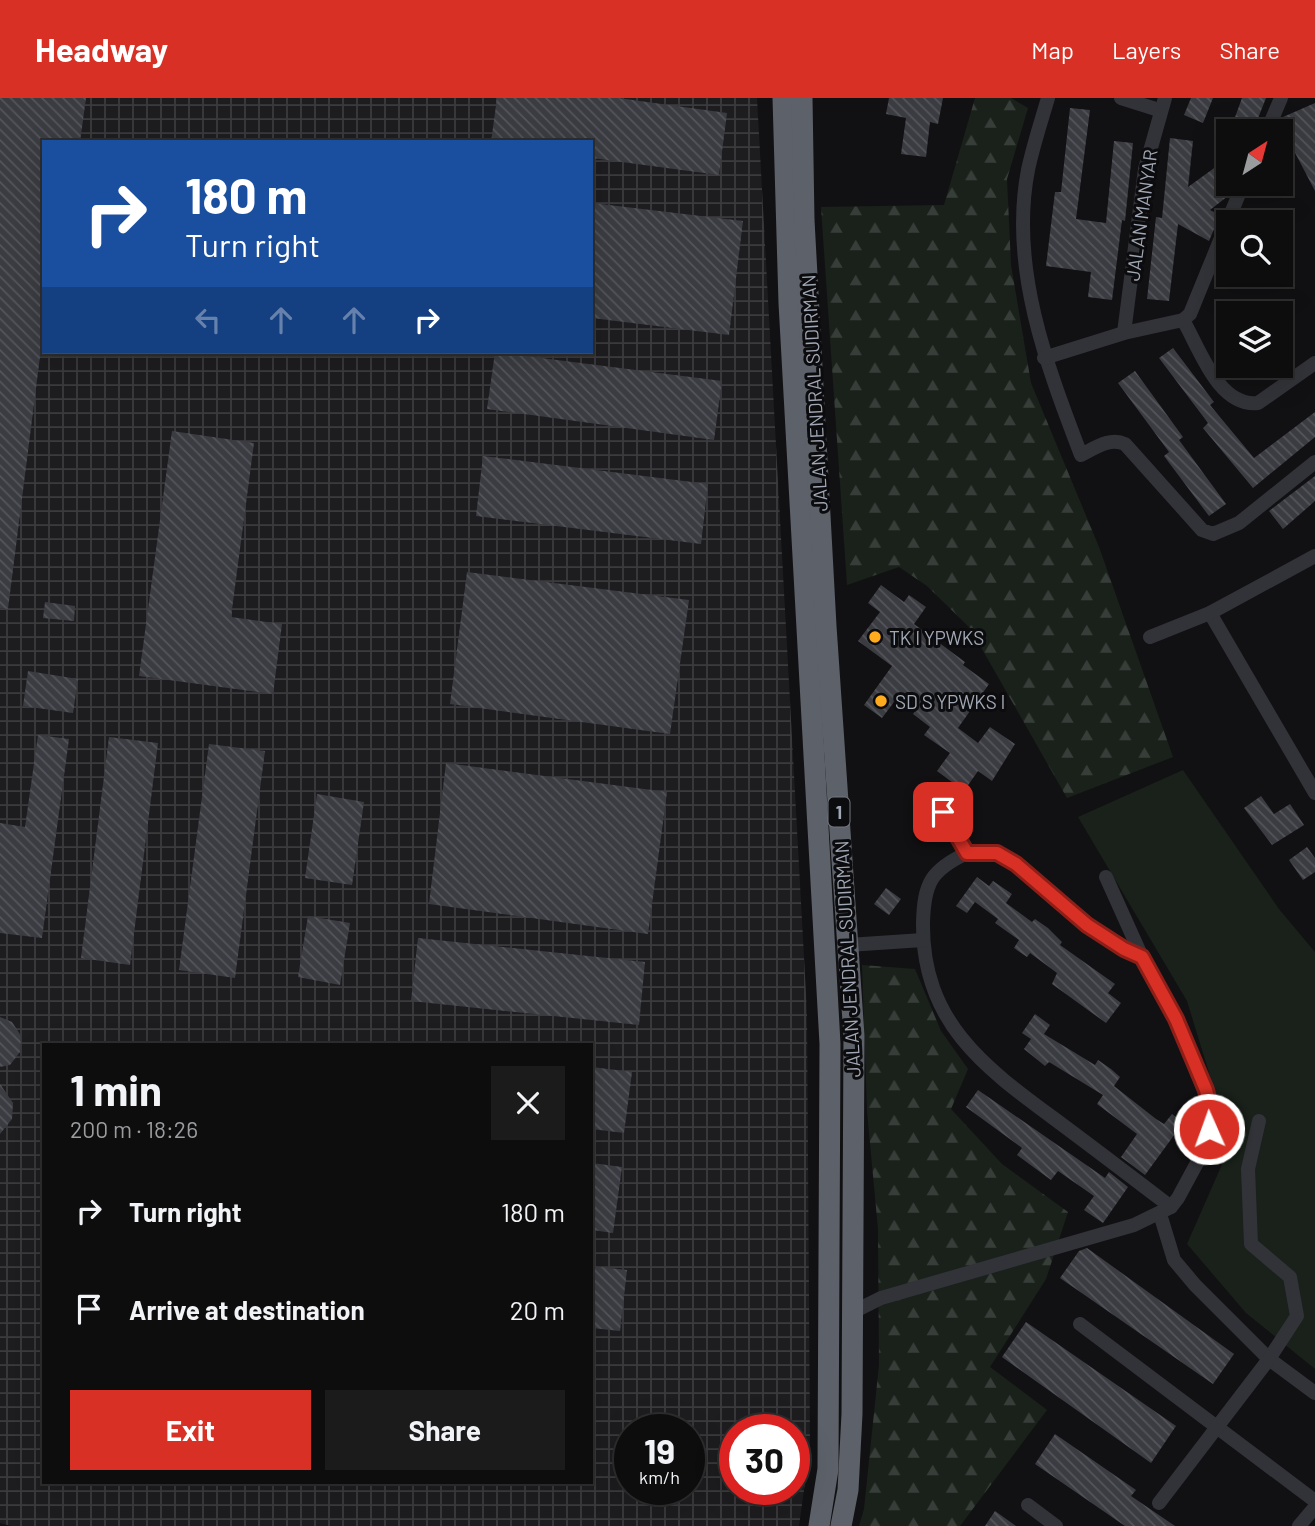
<!DOCTYPE html>
<meta charset="utf-8">
<style>
:root{--surface:#0d0d0e;--page:#1b1b1c;--text:#f1f3f6;--muted:#9a9c9e;--line:#2d2d2e;--accent:#d93025}
body{margin:0;font-family:Barlow,sans-serif;background:var(--page);color:var(--text);height:100vh;display:flex;flex-direction:column;font-size:26px;white-space:nowrap}
*{box-sizing:border-box;margin:0}
p{font-size:23px;color:var(--muted)}
.icon{flex:none;width:38px;height:38px;fill:none;stroke:currentColor;stroke-width:2;stroke-linecap:round;stroke-linejoin:round}
.map{position:relative;flex:1;overflow:hidden}
.drawer{position:absolute;left:42px;top:945px;width:551px;height:441px;display:flex;flex-direction:column;background:var(--surface);border-radius:0px;box-shadow:0 7px 28px #0002,0 0 0 2px var(--line)}
.drawer>*{flex:none}
.guide{position:absolute;left:42px;top:42px;width:551px;height:214px;border-radius:0px;box-shadow:0 7px 28px #0002,0 0 0 2px var(--line);background:#1a4fa0;color:#fff;overflow:hidden}
.needle{width:46px;rotate:36deg}
.fabs{position:absolute;left:1216px;top:21px;display:grid;gap:14px}
.fabs a{display:grid;place-items:center;width:77px;height:77px;border-radius:0px;background:var(--surface);box-shadow:0 7px 28px #0002,0 0 0 2px var(--line);font-size:35px}
.speed{position:absolute;left:614px;top:1316px;display:flex;gap:14px;font-size:35px;font-weight:700;text-align:center}
.speed>*{display:grid;place-content:center;width:91px;height:91px;border-radius:50%;background:var(--surface);box-shadow:0 7px 28px #0002,0 0 0 2px var(--line);line-height:1}
.speed small{font-size:18px;font-weight:400}
.speed .limit{border:10px solid #d22;background:#fff;color:#111}
.pin{position:absolute;display:grid;place-items:center;width:60px;height:60px;color:#fff;margin:-30px;border-radius:14px;box-shadow:0 4px 10px #0006}
.me{position:absolute;width:77px;margin:-38px;rotate:358deg;stroke-linejoin:round;filter:drop-shadow(0 0 5px #0008)}
.turn{display:flex;align-items:center;gap:24px;height:147px;padding:0 28px;font-size:32px}
.turn .icon{width:91px;height:91px;stroke-width:2.5}
.turn b{display:block;font-size:49px;line-height:60px}
.lanes{display:flex;align-items:center;height:66px;padding:0 28px;background:#0003;justify-content:center;gap:35px;direction:ltr}
.lanes .off{opacity:.35}
.round{display:grid;place-items:center;flex:none;width:74px;height:74px;border-radius:0px;background:var(--page)}
.overview{display:flex;align-items:center;justify-content:space-between;height:119px;padding:0 28px}
h1{font-size:42px;font-weight:700;line-height:52px}
.cta{display:flex;gap:14px;margin-top:auto;padding:14px 28px}
.cta a{flex:1;height:80px;border-radius:0px;background:var(--accent);color:#fff;font-size:28px;font-weight:700;line-height:80px;text-align:center}
.cta a+a{background:var(--page);color:var(--text)}
ul{padding:0;list-style:none}
li{display:flex;align-items:center;gap:21px;height:98px;padding:0 28px}
li div{flex:1}
li b{display:block;font-size:26px}
li em{font-style:normal}
header{display:flex;align-items:center;gap:42px;box-sizing:border-box;height:98px;padding:0 35px;background:var(--accent);color:#fff}
header strong{font-size:33px}
nav{display:flex;gap:38px;margin-inline-start:auto;font-size:24px}
.map>svg:first-child{display:block}
</style>
<header>
<strong>Headway</strong>
<nav><a>Map</a><a>Layers</a><a>Share</a></nav>
</header>
<div class="map">
<svg width="1315" height="1428" viewBox="0 0 1315 1428">
<defs>
<pattern id="industrial-grid" width="8" height="8" patternUnits="userSpaceOnUse" patternTransform="scale(1.75)"><rect width="8" height="8" fill="#1d1d20"/><path d="M0 4h8M4 0v8" fill="none" stroke="#3b3b3e"/></pattern>
<pattern id="forest-firs" width="22" height="20" patternUnits="userSpaceOnUse" patternTransform="scale(1.75)"><rect width="22" height="20" fill="#19211a"/><path d="M5 1l3.5 6h-7zM16 11l3.5 6h-7z" fill="#373e39"/></pattern>
<pattern id="building-back-hatch" width="6" height="6" patternUnits="userSpaceOnUse" patternTransform="scale(1.75)"><rect width="6" height="6" fill="#3a3c41"/><path d="M-1 5l2 2M0 0l6 6M5-1l2 2" fill="none" stroke="#53555a"/></pattern>
</defs>
<rect width="100%" height="100%" fill="#111113"/>
<!-- industrial -->
<path fill="url(#industrial-grid)" fill-rule="evenodd" d="M0 0H757L807 914 810 1348 799 1428H11L0 1425ZM44 44H592V254H44ZM44 947H592V1384H44ZM630 1332H690V1391H630ZM735 1332H794V1391H735Z"/>
<!-- green -->
<polygon fill="#19211a" points="1183,672 1279,811 1315,854 1315,1271 1246,1215 1187,1146 1231,1046 1187,903 1078,719"/>
<!-- forest -->
<g fill="url(#forest-firs)">
<polygon points="975,0 1011,0 1028,10 1007,81 1011,167 1031,285 1099,449 1173,659 1067,700 970,530 927,488 899,469 847,487 821,109 944,107"/>
<polygon points="862,867 915,871 941,933 968,971 951,1011 1002,1066 1068,1114 1046,1181 990,1269 1047,1312 960,1428 859,1428 864,1411 879,1267 878,1131 867,1013"/>
</g>
<!-- building -->
<g fill="url(#building-back-hatch)">
<polygon points="0,0 86,0 80,44 44,44 44,227 8,511 0,510"/>
<polygon points="497,0 618,0 727,15 719,77 592,60 592,44 491,44"/>
<polygon points="889,0 943,0 938,26 930,24 926,59 901,56 906,20 886,16"/>
<polygon points="1191,0 1213,0 1203,25 1184,17"/>
<polygon points="1242,0 1266,0 1253,33 1230,33"/>
<polygon points="1315,5 1315,93 1280,26 1283,19"/>
<polygon points="1070,10 1090,12 1076,121 1106,125 1114,43 1133,45 1125,123 1122,122 1112,202 1088,199 1091,174 1046,168 1055,94 1061,94"/>
<polygon points="1170,40 1193,43 1188,89 1217,68 1232,87 1228,98 1210,112 1220,117 1209,143 1178,126 1169,203 1147,201 1156,119 1162,120"/>
<polygon points="592,105 743,123 729,237 592,220"/>
<polygon points="1173,250 1214,304 1210,307 1254,360 1315,314 1315,339 1253,390 1203,330 1208,325 1159,260"/>
<polygon points="495,254 722,283 714,342 487,311"/>
<polygon points="1135,273 1183,339 1179,342 1226,406 1209,418 1164,358 1169,354 1118,285"/>
<polygon points="172,333 254,345 231,519 282,526 273,596 139,578"/>
<polygon points="483,358 708,386 701,446 476,418"/>
<polygon points="1315,378 1315,403 1283,431 1269,413"/>
<polygon points="467,474 689,502 670,636 450,606"/>
<polygon points="881,487 904,504 909,497 926,509 914,526 965,564 963,567 989,586 958,630 978,645 990,629 1015,646 992,683 978,673 964,693 937,673 950,655 924,637 930,629 913,616 915,613 897,600 882,620 864,607 892,568 858,543 880,514 868,505"/>
<polygon points="45,504 75,508 74,523 43,520"/>
<polygon points="28,573 78,581 73,615 23,608"/>
<polygon points="38,637 69,641 42,840 0,835 0,725 25,729"/>
<polygon points="109,639 158,645 130,867 81,860"/>
<polygon points="209,646 265,653 235,880 179,872"/>
<polygon points="446,665 667,694 648,836 429,806"/>
<polygon points="317,696 364,704 352,787 305,780"/>
<polygon points="1261,698 1274,716 1290,706 1304,727 1272,747 1244,710"/>
<polygon points="1307,749 1315,760 1315,774 1303,782 1289,762"/>
<polygon points="977,779 989,788 993,783 1012,796 1006,805 1032,824 1035,821 1048,830 1062,844 1060,847 1115,886 1108,895 1121,905 1106,925 1052,886 1057,875 1030,855 1027,859 1014,850 1019,842 995,825 998,821 975,804 967,815 956,808"/>
<polygon points="886,790 901,801 889,817 874,806"/>
<polygon points="308,818 350,825 340,887 298,879"/>
<polygon points="418,840 645,864 639,927 411,903"/>
<polygon points="1035,916 1050,927 1044,936 1095,967 1098,962 1111,971 1120,979 1114,988 1156,1021 1164,1026 1172,1016 1183,1025 1145,1077 1121,1059 1137,1036 1097,1006 1103,997 1049,964 1045,968 1024,951 1031,941 1022,935"/>
<polygon points="0,919 12,924 21,938 20,954 10,967 0,969"/>
<polygon points="592,969 632,974 624,1035 592,1031"/>
<polygon points="0,986 13,1005 12,1021 0,1036"/>
<polygon points="978,992 1105,1080 1109,1074 1128,1089 1103,1125 1084,1112 1094,1098 1058,1073 1051,1082 1017,1057 1022,1050 966,1009"/>
<polygon points="592,1065 622,1069 613,1135 592,1132"/>
<polygon points="1087,1150 1234,1256 1213,1286 1060,1180 1079,1153"/>
<polygon points="592,1168 627,1172 620,1233 592,1230"/>
<polygon points="1026,1224 1176,1328 1151,1365 1002,1259"/>
<polygon points="1055,1336 1136,1392 1131,1398 1175,1428 1125,1428 1035,1366"/>
<polygon points="995,1413 1016,1428 985,1428"/>
</g>
<g fill="none" stroke-linecap="round" stroke-linejoin="round">
<!-- minor -->
<g stroke="#323338" stroke-width="14">
<path d="M1048 0C1041 24 1033 48 1028 72 1009 169 1047 268 1081 357 1095 350 1110 339 1125 346L1202 432 1213 436 1239 425 1315 364"/>
<polyline points="1121,0 1159,12"/>
<polyline points="1267,33 1281,0"/>
<path d="M1183 222C1200 251 1218 309 1258 305L1315 265"/>
<polyline points="1124,235 1145,71 1165,0"/>
<polyline points="1044,260 1124,235 1183,222 1190,216 1243,86"/>
<polyline points="1210,515 1315,695"/>
<polyline points="1150,539 1210,515 1315,458"/>
<polyline points="934,696 951,732 967,755 997,755 1015,766 1087,827 1142,859"/>
<path d="M967 755C931 772 924 785 923 825 922 924 984 969 1056 1022 1095 1051 1133 1080 1171 1109"/>
<polyline points="848,847 923,842"/>
<polyline points="1160,1116 1174,1162 1195,1187 1269,1261 1315,1295"/>
<polyline points="853,1214 881,1200 1134,1127 1171,1109 1178,1100 1198,1063 1209,1032 1210,1008 1176,921 1142,859 1106,779"/>
<polyline points="1080,1226 1315,1403"/>
<polyline points="1159,1405 1269,1261 1297,1218 1290,1179 1251,1146 1248,1071 1259,1023"/>
<polyline points="1028,1407 1056,1428"/>
<polyline points="1299,1428 1315,1409"/>
</g>
<!-- highway -->
<g stroke="#5d6169" stroke-width="21">
<polyline points="783,0 789,205 830,946 828,1371 819,1428"/>
<polyline points="802,0 804,122 826,528 854,938 852,1316 848,1392 841,1428"/>
</g>
</g>
<g fill="none" stroke-linecap="round" stroke-linejoin="round">
<defs>
<polyline id="route" points="943,714 967,755 997,755 1016,766 1087,827 1124,851 1142,859 1176,921 1206,992 1210,1008 1209,1031"/>
</defs>
<!-- route casing -->
<use href="#route" stroke="#8d1f18" stroke-width="18"/>
<!-- route -->
<use href="#route" stroke="#d93025" stroke-width="12"/>
</g>
<!-- markers -->
<g fill="#ffab1d" stroke="#0c0c0e" stroke-width="2.5">
<circle cx="875" cy="539" r="7"/>
<circle cx="881" cy="603" r="7"/>
</g>
<g text-anchor="middle" dominant-baseline="central" stroke-width="6" stroke-linejoin="round" paint-order="stroke">
<!-- shield labels -->
<rect fill="#0c0c0e" stroke="#747983" stroke-width="2" x="828.5" y="699.5" width="21" height="29" rx="5"/>
<g font-size="18" font-weight="bold" fill="#a1a8b5">
<text x="839" y="714">1</text>
</g>
<!-- street labels -->
<g font-size="19" fill="#a1a8b5" stroke="#0c0c0e">
<text transform="translate(1141 117) rotate(-82)">JALAN MANYAR</text>
<text transform="translate(814 295) rotate(-93)">JALAN JENDRAL SUDIRMAN</text>
<text transform="translate(847 861) rotate(-93)">JALAN JENDRAL SUDIRMAN</text>
</g>
<!-- poi labels -->
<g font-size="19" fill="#a1a8b5" stroke="#0c0c0e" text-anchor="start">
<text x="889" y="539">TK I YPWKS</text>
<text x="895" y="603">SD S YPWKS I</text>
</g>
</g>
</svg>
<div class="fabs">
<a><svg class="needle" viewBox="-14 -14 28 28"><path d="M0-13l5 13h-10z" fill="#e53935"/><path d="M0 13l5-13h-10z" fill="#9a9c9e"/></svg></a>
<a><svg class="icon" aria-label="search" viewBox="0 0 24 24"><circle cx="10" cy="10" r="6"/><path d="M15 15l6 6"/></svg></a>
<a><svg class="icon" aria-label="layers" viewBox="0 0 24 24"><path d="M12 4l9 5-9 5-9-5zM3 14l9 5 9-5"/></svg></a>
</div>
<div class="speed"><div>19<small>km/h</small></div><div class="limit">30</div></div>
<div class="pin" style="left:943px;top:714px;background:#d93025"><svg class="icon" aria-label="arrive" viewBox="0 0 24 24"><path d="M6 21V4h12l-3 4 3 4H6"/></svg></div>
<svg class="me" style="left:1209px;top:1031px" viewBox="-20 -20 40 40"><circle r="17" fill="#d93025" stroke="#fff" stroke-width="3"/><path d="M0-11L8 9 0 5-8 9z" fill="#fff"/></svg>
<div class="guide">
<div class="turn"><svg class="icon" aria-label="right" viewBox="0 0 24 24"><path d="M7 20v-9h11M14 6l5 5-5 5"/></svg><div><b>180 m</b>Turn right</div></div>
<div class="lanes"><svg class="icon off" aria-label="left" viewBox="0 0 24 24"><path d="M17 20v-9H6M10 6l-5 5 5 5"/></svg><svg class="icon off" aria-label="ahead" viewBox="0 0 24 24"><path d="M12 20V5M6 11l6-6 6 6"/></svg><svg class="icon off" aria-label="ahead" viewBox="0 0 24 24"><path d="M12 20V5M6 11l6-6 6 6"/></svg><svg class="icon" aria-label="right" viewBox="0 0 24 24"><path d="M7 20v-9h11M14 6l5 5-5 5"/></svg></div>
</div>
<section class="drawer">
<div class="overview"><div><h1>1 min</h1><p>200 m · 18:26</p></div><a class="round"><svg class="icon" aria-label="close" viewBox="0 0 24 24"><path d="M6 6l12 12M18 6L6 18"/></svg></a></div>
<ul>
<li><svg class="icon" aria-label="right" viewBox="0 0 24 24"><path d="M7 20v-9h11M14 6l5 5-5 5"/></svg><div><b>Turn right</b></div><em>180 m</em></li>
<li><svg class="icon" aria-label="arrive" viewBox="0 0 24 24"><path d="M6 21V4h12l-3 4 3 4H6"/></svg><div><b>Arrive at destination</b></div><em>20 m</em></li>
</ul>
<div class="cta"><a>Exit</a><a>Share</a></div>
</section>
</div>
